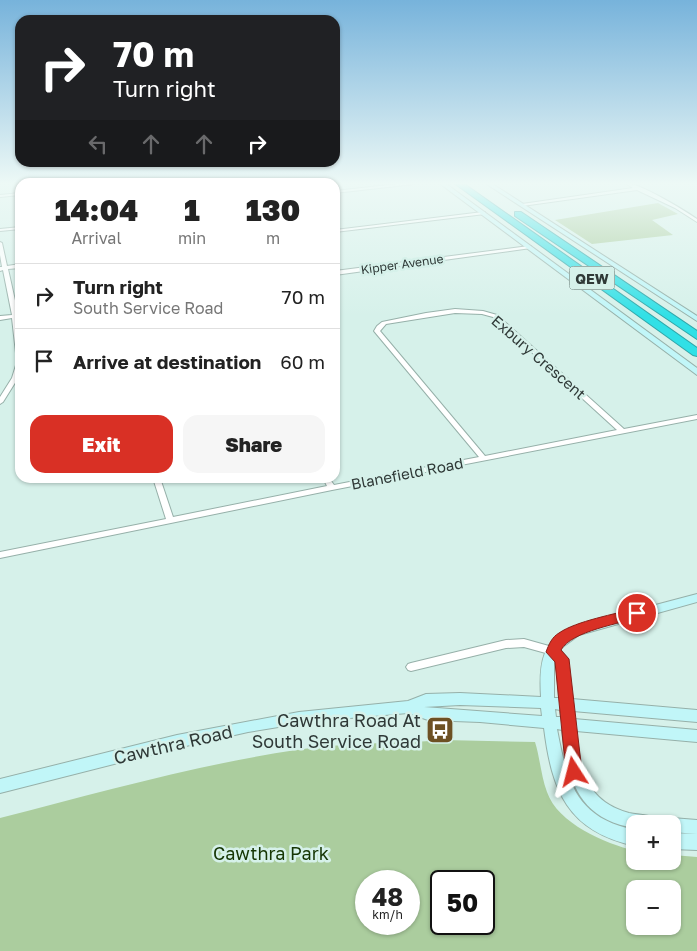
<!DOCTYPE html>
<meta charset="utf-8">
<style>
:root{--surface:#fff;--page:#f6f6f6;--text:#222;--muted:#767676;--line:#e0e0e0;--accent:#d93025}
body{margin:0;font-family:"Golos Text",sans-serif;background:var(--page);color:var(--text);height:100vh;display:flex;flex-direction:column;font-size:19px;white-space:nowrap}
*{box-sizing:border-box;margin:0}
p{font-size:16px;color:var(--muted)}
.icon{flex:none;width:28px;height:28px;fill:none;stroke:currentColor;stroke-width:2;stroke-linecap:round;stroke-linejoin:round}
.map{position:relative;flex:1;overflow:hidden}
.panel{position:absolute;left:15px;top:178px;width:325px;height:305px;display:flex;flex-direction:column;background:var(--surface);border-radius:15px;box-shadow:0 1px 4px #0004}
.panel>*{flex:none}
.banner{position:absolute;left:15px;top:15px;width:325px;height:152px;border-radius:15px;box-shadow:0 1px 4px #0004;background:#202124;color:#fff;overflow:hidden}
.controls{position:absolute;left:626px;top:815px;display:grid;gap:10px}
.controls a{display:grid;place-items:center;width:55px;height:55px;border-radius:10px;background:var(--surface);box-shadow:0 1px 4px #0004;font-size:25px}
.speed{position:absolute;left:355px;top:870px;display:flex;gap:10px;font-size:25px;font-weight:700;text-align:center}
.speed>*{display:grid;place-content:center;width:65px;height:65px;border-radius:50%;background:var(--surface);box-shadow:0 1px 4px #0004;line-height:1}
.speed small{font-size:12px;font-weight:400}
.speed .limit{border:2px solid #111;border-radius:8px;background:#fff;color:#111}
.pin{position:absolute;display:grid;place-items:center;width:42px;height:42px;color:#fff;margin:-21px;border:2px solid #fff;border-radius:50%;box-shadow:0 1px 5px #0007}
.me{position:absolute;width:55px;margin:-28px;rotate:351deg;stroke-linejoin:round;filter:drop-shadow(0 0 4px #0008)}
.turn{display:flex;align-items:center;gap:18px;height:105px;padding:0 15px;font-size:22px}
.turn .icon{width:65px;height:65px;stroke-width:2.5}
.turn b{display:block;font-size:35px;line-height:42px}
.lanes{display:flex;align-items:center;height:48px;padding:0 15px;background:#0003;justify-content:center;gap:25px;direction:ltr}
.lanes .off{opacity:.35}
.eta{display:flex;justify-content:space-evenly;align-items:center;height:85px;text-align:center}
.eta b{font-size:30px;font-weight:800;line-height:35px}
.primary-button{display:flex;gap:10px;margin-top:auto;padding:10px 15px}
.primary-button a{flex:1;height:58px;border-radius:15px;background:var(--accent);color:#fff;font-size:20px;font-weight:800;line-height:58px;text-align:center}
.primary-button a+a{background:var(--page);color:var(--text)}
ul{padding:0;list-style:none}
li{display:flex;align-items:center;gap:15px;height:65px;padding:0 15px;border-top:1px solid var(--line)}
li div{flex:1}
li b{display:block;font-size:19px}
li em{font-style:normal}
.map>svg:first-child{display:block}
</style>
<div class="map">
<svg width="697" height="951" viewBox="0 0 697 951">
<rect width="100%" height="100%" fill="#d6f1ea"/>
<!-- green -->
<g fill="#abcd9e" fill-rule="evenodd">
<polygon points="658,203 678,214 652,220 673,235 592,244 555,220"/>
<path d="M444 740 535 742C540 758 541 776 547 792 558 824 605 843 635 851V861H672L673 855 697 857V951H0V818C98 793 196 765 296 750 345 742 395 744 444 740ZM409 881V924H366V881ZM484 881V924H441V881ZM635 889H672V926H635Z"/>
</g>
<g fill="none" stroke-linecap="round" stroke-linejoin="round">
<defs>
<g id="street">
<polygon points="406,183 416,183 414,184 335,193 335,191"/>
<path d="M625 183C638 182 684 210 697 219V222L675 208 637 190 522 206 520 205 522 204 633 188Z"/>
<polygon points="20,193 20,195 0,197 0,195"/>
<polygon points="483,212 485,212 485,214 335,232 335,230"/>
<polygon points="20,227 20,229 0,231 0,229"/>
<polygon points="0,242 2,243 7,266 20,264 20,268 8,269 18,314 20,315 20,317 18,318 20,335 20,372 18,378 3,402 0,404 0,397 12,378 17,362 12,318 0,320 0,316 12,315 3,270 0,271 0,267 2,267 0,255"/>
<polygon points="529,246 531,246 531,248 335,275 335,271"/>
<path d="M455 309 483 311 497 315 624 429 697 415V419L332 490 0 558V552L166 519 153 478H160L173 517 327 486 323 478H329L334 485 479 457 374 331 377 326 382 322 426 313ZM455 313 482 314 493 317 617 430 485 456 380 331 386 324Z"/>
<polygon points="524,639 556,648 558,651 556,654 553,655 524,647 506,648 411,671 408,670 406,667 408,664 411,663 506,640"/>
</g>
<g id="secondary">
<polygon points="439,183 445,183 697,368 697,375"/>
<polygon points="485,183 491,183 697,316 697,321"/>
<path d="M697 594V602L579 635 560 649 568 659 572 699 697 710V722L573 711 574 719 697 730V742L576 731C580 770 586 801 629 813 640 815 650 815 660 819L662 824H635V828C579 820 567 779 562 730L557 729C567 782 576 818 635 830V846C567 831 552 791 544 728L480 722 428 720 408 713 315 721 248 732 177 748 0 793V779L177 735 299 712 408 701 426 694 460 693 541 697C539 665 541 638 576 626ZM554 660 556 661 559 698H554ZM460 705 541 708 542 716 424 707ZM555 709 560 710 561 717H556Z"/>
<polygon points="672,818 697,820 697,850 672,849 672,833 697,834 672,832 672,824 665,824 667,820"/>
</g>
<g id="highway">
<polygon points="454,183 463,183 697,348 697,356 693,355"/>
<polygon points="515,212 521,212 697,331 697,339 515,216"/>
</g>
</defs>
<!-- street casing -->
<use href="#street" stroke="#96b0a9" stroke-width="2"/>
<!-- secondary casing -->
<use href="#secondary" stroke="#96b0a9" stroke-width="2"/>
<!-- highway casing -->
<use href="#highway" stroke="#30a6a9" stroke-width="2"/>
<!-- street -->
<use href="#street" fill="#fff" fill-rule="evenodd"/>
<!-- secondary -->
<use href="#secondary" fill="#c1f6f8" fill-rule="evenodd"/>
<!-- highway -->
<use href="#highway" fill="#31e0e6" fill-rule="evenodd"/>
</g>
<!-- sky -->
<linearGradient id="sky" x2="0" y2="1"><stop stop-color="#77b3db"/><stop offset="0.58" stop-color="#edf9f6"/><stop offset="1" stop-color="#edf9f6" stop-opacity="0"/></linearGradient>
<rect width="697" height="316" fill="url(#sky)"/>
<!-- route -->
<path fill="#d93025" stroke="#8d1f18" d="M637 608 642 610 644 613 642 617C622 623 571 631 561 650L569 659 582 772 580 777 574 779 568 777 566 772 555 662 546 652C549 644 552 637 559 633 576 621 616 614 637 608Z"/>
<!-- icons -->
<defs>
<symbol id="bus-square" viewBox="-11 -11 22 22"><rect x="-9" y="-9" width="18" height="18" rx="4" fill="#6d5023" stroke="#d6f1ea"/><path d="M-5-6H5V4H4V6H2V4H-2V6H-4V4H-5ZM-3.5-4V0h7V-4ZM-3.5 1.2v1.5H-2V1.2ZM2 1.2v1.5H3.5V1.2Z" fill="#fff"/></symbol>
</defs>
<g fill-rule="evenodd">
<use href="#bus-square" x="424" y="714" width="32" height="32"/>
</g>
<g text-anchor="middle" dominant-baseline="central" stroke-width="5" stroke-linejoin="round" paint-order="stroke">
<!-- far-street labels -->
<g font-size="12" fill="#2f3937" stroke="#d6f1ea">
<text transform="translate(402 264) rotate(-8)">Kipper Avenue</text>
</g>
<!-- shield labels -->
<rect fill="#d6f1ea" stroke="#61706d" stroke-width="1" x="569.5" y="266.5" width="45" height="23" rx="4"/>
<g font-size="14" font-weight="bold" fill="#2f3937">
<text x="592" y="278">QEW</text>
</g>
<!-- street labels -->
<g font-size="15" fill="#2f3937" stroke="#d6f1ea">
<text transform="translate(539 357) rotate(41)">Exbury Crescent</text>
<text transform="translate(407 473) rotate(-11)">Blanefield Road</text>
</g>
<!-- near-poi labels -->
<g font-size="18" fill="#2f3937" stroke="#d6f1ea" text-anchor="end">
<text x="421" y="720">Cawthra Road At<tspan x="421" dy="21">South Service Road</tspan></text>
</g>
<!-- near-street labels -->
<g font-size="18" fill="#2f3937" stroke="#d6f1ea">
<text transform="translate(173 744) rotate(-13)">Cawthra Road</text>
</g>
<!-- near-park labels -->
<g font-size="18" fill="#163604" stroke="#d6f1ea">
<text x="271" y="853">Cawthra Park</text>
</g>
</g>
</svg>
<div class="controls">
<a>+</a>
<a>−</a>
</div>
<div class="speed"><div>48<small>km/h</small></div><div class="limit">50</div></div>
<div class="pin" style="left:637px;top:613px;background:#d93025"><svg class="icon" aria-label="arrive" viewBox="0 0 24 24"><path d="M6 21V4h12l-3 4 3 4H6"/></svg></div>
<svg class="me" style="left:574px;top:772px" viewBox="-20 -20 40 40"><path d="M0-17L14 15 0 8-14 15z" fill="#d93025" stroke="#fff" stroke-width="4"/></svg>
<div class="banner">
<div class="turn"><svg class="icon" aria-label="right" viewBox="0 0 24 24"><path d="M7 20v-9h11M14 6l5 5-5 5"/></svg><div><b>70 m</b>Turn right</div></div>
<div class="lanes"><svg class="icon off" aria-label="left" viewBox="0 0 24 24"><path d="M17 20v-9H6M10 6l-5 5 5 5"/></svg><svg class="icon off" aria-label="ahead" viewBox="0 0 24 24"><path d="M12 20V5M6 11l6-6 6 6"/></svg><svg class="icon off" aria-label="ahead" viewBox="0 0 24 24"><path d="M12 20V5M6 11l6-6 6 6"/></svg><svg class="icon" aria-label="right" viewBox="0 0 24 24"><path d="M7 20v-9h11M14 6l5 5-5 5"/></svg></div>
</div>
<section class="panel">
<div class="eta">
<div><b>14:04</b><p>Arrival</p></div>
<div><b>1</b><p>min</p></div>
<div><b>130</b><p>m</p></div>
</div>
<ul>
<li><svg class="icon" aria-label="right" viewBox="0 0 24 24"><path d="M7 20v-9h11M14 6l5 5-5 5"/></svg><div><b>Turn right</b><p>South Service Road</p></div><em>70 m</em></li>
<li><svg class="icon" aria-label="arrive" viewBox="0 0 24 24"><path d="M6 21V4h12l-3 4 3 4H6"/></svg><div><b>Arrive at destination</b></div><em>60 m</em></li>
</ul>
<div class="primary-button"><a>Exit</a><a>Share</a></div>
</section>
</div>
